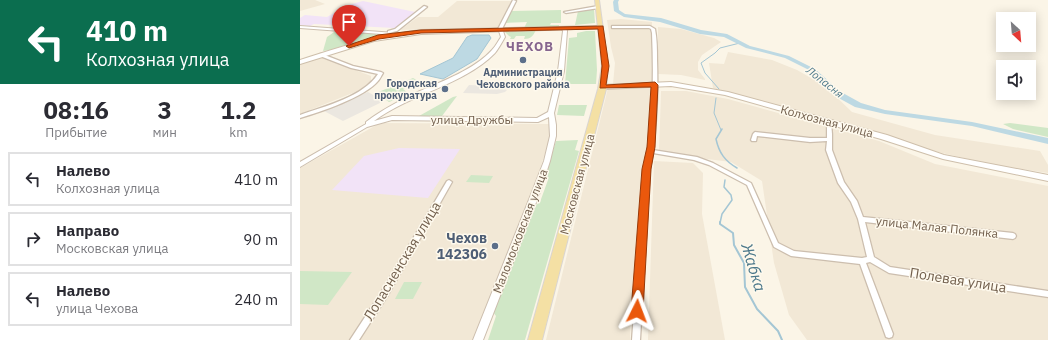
<!DOCTYPE html>
<html lang="ru">
<meta charset="utf-8">
<style>
:root{--surface:#fff;--page:#f2f2f3;--text:#2b2b33;--muted:#7c7c81;--line:#e1e1e2}
body{margin:0;font-family:"IBM Plex Sans",sans-serif;background:var(--page);color:var(--text);height:100vh;display:flex;flex-direction:column;font-size:15px;white-space:nowrap}
*{box-sizing:border-box;margin:0}
p{font-size:13px;color:var(--muted)}
.icon{flex:none;width:22px;height:22px;fill:none;stroke:currentColor;stroke-width:2;stroke-linecap:round;stroke-linejoin:round}
.map{position:relative;flex:1;overflow:hidden}
.side{display:flex;flex-direction:column;background:var(--surface);width:300px}
.side>*{flex:none}
.hud{background:#0b6e4f;color:#fff;overflow:hidden}
.needle{width:26px;rotate:154deg}
.buttons{position:absolute;left:696px;top:12px;display:grid;gap:8px}
.buttons a{display:grid;place-items:center;width:40px;height:40px;border-radius:0px;background:var(--surface);box-shadow:0 2px 10px #0003;font-size:20px}
.pin{position:absolute;display:grid;place-items:center;width:34px;height:34px;color:#fff;margin:-41px -17px;border-radius:50% 50% 50% 0;rotate:-45deg;box-shadow:0 0 4px #0007}
.pin .icon{rotate:45deg}
.me{position:absolute;width:44px;margin:-22px;rotate:3deg;stroke-linejoin:round;filter:drop-shadow(0 0 3px #0008)}
.turn{display:flex;align-items:center;gap:14px;height:84px;padding:0 20px;font-size:18px}
.turn .icon{width:52px;height:52px;stroke-width:2.5}
.turn b{display:block;font-size:28px;line-height:34px}
.eta{display:flex;justify-content:space-evenly;align-items:center;height:68px;text-align:center}
.eta b{font-size:24px;font-weight:800;line-height:28px}
ul{padding:0;list-style:none}
li{display:flex;align-items:center;gap:12px;height:54px;margin:0 8px 6px;padding:0 12px;border:2px solid var(--line);border-radius:0px}
li div{flex:1}
li b{display:block;font-size:15px}
li em{font-style:normal}
main{display:flex;flex:1;min-height:0}
.map>svg:first-child{display:block}
</style>
<main>
<section class="side">
<div class="hud">
<div class="turn"><svg class="icon" aria-label="left" viewBox="0 0 24 24"><path d="M17 20v-9H6M10 6l-5 5 5 5"/></svg><div><b>410 m</b>Колхозная улица</div></div>
</div>
<div class="eta">
<div><b>08:16</b><p>Прибытие</p></div>
<div><b>3</b><p>мин</p></div>
<div><b>1.2</b><p>km</p></div>
</div>
<ul>
<li><svg class="icon" aria-label="left" viewBox="0 0 24 24"><path d="M17 20v-9H6M10 6l-5 5 5 5"/></svg><div><b>Налево</b><p>Колхозная улица</p></div><em>410 m</em></li>
<li><svg class="icon" aria-label="right" viewBox="0 0 24 24"><path d="M7 20v-9h11M14 6l5 5-5 5"/></svg><div><b>Направо</b><p>Московская улица</p></div><em>90 m</em></li>
<li><svg class="icon" aria-label="left" viewBox="0 0 24 24"><path d="M17 20v-9H6M10 6l-5 5 5 5"/></svg><div><b>Налево</b><p>улица Чехова</p></div><em>240 m</em></li>
</ul>
</section>
<div class="map">
<svg width="748" height="340" viewBox="0 0 748 340">
<rect width="100%" height="100%" fill="#fbf5e7"/>
<!-- residential -->
<g fill="#f2e8d6">
<polygon points="0,0 15,0 25,4 0,11"/>
<polygon points="157,1 212,1 198,27 100,30 118,17 138,17"/>
<polygon points="321,19 352,22 351,83 313,84 315,63 311,47 307,20"/>
<polygon points="358,27 381,29 414,38 421,42 402,55 398,62 398,70 405,79 405,80 381,75 358,74"/>
<polygon points="428,52 472,60 497,70 525,86 552,112 635,135 740,151 748,165 748,173 695,165 629,150 413,88 409,63 424,64"/>
<polygon points="21,57 71,76 71,84 55,92 0,114 0,63"/>
<polygon points="308,88 352,88 332,287 330,340 246,340"/>
<polygon points="361,91 386,91 428,99 579,141 635,164 748,186 748,340 507,340 489,315 474,263 462,181 431,162 359,153"/>
<polygon points="80,123 250,124 251,134 233,191 173,340 0,340 0,168"/>
<polygon points="354,161 393,163 403,173 402,214 425,340 348,340"/>
</g>
<!-- industrial -->
<g fill="#ebe7e0">
<polygon points="169,85 191,86 207,90 205,92 197,94 163,93"/>
<polygon points="68,92 84,101 43,121 24,111"/>
</g>
<!-- education -->
<g fill="#f2e3f7">
<polygon points="63,1 115,12 95,28 14,24 10,26 0,25 0,18 5,15 27,17 48,5"/>
<polygon points="99,148 160,149 128,198 32,190 64,156"/>
</g>
<!-- green -->
<g fill="#d0e7c6">
<polygon points="294,9 295,23 275,25 278,11"/>
<polygon points="261,10 261,23 251,23 250,25 259,25 259,27 224,28 227,22 205,23 212,11"/>
<polygon points="37,30 79,32 78,35 30,50 23,51 27,37"/>
<path d="M236 30C233 36 231 39 224 39L225 36H216L214 39H210L211 37 209 36 205 32Z"/>
<polygon points="286,31 295,31 297,70 296,84 265,84 269,38 277,37 277,33"/>
<polygon points="113,78 120,82 103,89 109,94 89,102 76,93"/>
<polygon points="157,96 142,116 119,116 153,97"/>
<polygon points="259,105 287,105 284,116 257,115"/>
<polygon points="710,123 748,128 748,137 713,129 703,124"/>
<polygon points="278,140 275,150 279,151 225,340 188,340 196,316 193,312 235,206 240,202 248,180 245,177 256,141"/>
<polygon points="171,175 193,176 189,183 166,182"/>
<polygon points="0,271 52,272 28,305 0,304"/>
<polygon points="104,282 122,282 113,299 95,299"/>
</g>
<!-- water -->
<polygon fill="#bdd9e3" stroke="#a4c6d4" points="172,35 189,35 191,38 177,59 143,79 120,74 153,58 167,37"/>
<g fill="none" stroke-linecap="round" stroke-linejoin="round">
<!-- stream-far2 -->
<g stroke="#a4c6d4" stroke-width="1">
<polyline points="419,89 405,73 401,63 415,53 420,48 440,43"/>
<polyline points="416,98 414,113 421,130"/>
</g>
<!-- stream-far1 -->
<g stroke="#a4c6d4" stroke-width="1.5">
<path d="M422 129 416 139C419 153 425 161 437 168"/>
<polyline points="420,223 422,214 432,200 431,195 424,187 425,180"/>
</g>
<!-- stream -->
<polyline stroke="#a4c6d4" stroke-width="2" points="420,222 420,224 433,233 434,245 444,263 445,287 457,309 478,331 482,340"/>
<!-- river -->
<polygon fill="#bdd9e3" fill-rule="evenodd" points="314,0 319,0 318,2 319,10 325,14 361,18 401,30 427,34 450,46 489,56 515,69 541,92 561,103 585,110 672,122 748,138 748,144 672,126 585,114 555,107 535,96 511,71 485,58 446,48 424,37 400,34 360,22 324,17 314,11 313,2"/>
<defs>
<g id="minor">
<polygon points="213,0 216,1 202,29 199,30 198,29"/>
<polygon points="124,6 127,7 97,31 88,33 88,31 95,29"/>
<polygon points="298,6 299,6 299,8 266,13 264,12"/>
<path d="M312 26H350L355 29C357 39 357 50 357 60 358 90 357 120 353 150L397 157 413 163 451 183 478 243 494 251 562 258 567 257 558 219 551 202 538 183 526 150 527 141 510 142 457 136 456 141H452L451 140 453 134 455 132 510 138H527V122L529 121 531 122 532 134V150L544 182 557 201 563 217 713 233 715 234 716 236 715 238 713 239 565 222 574 257 590 267 748 291V297L589 273 570 262 566 263 593 334 592 337 589 338 586 337 585 334 560 264 491 256 474 247 447 185 409 165 394 160 353 153 350 169 340 340H332L344 169C353 124 354 79 352 33L351 29 349 28H312Z"/>
<path d="M20 54H22L53 66 81 72 83 73C81 76 80 79 78 81 65 97 20 112 0 118V115C25 106 63 97 78 74L51 68 20 56Z"/>
<polygon points="149,180 152,182 88,295 59,340 50,340 82,291 147,181"/>
</g>
<g id="tertiary">
<polygon points="0,26 95,33 97,34 95,35 0,28"/>
<path d="M198 28H202L205 37C202 42 199 48 195 53 164 85 110 94 74 121L92 116 237 118 248 112 258 71 263 31 262 29 266 28 267 31 264 71 254 113 256 125V136L250 161 240 192 183 340H173L232 192 244 161 250 136 249 117 238 122 92 120 67 127 0 167V162L66 124V122C83 109 101 100 120 91 143 81 175 69 192 50 196 46 198 41 201 37Z"/>
</g>
<g id="secondary">
<path d="M301 26H303V28L121 34 74 41 0 64V60C40 47 79 35 121 30Z"/>
<polygon points="371,82 428,92 587,135 644,155 748,175 748,181 643,159 581,139 425,95 371,86 303,89 300,87 303,85"/>
</g>
<polygon id="primary" points="295,0 299,0 308,66 306,89 242,340 228,340 298,89 302,66"/>
</defs>
<!-- minor casing -->
<use href="#minor" stroke="#ccbeae" stroke-width="2.5"/>
<!-- tertiary casing -->
<use href="#tertiary" stroke="#ccbeae" stroke-width="2"/>
<!-- secondary casing -->
<use href="#secondary" stroke="#cebfab" stroke-width="2"/>
<!-- primary casing -->
<use href="#primary" stroke="#dad5d1" stroke-width="2"/>
<!-- minor -->
<use href="#minor" fill="#fff" fill-rule="evenodd"/>
<!-- tertiary -->
<use href="#tertiary" fill="#fff" fill-rule="evenodd"/>
<!-- secondary -->
<use href="#secondary" fill="#fff" fill-rule="evenodd"/>
<!-- primary -->
<use href="#primary" fill="#f4e0a4" fill-rule="evenodd"/>
</g>
<!-- route -->
<polygon fill="#ea580c" stroke="#983908" points="303,26 309,66 306,85 355,82 358,85 355,147 351,169 343,311 342,315 337,316 333,315 331,311 342,169 347,147 351,87 300,88 302,66 298,29 121,33 79,39 49,48 46,46 78,35 121,30"/>
<!-- markers -->
<g fill="#5c6f8a" stroke="#fef9ed" stroke-width="1.5">
<circle cx="223" cy="60" r="4"/>
<circle cx="145" cy="89" r="4"/>
<circle cx="195" cy="246" r="4"/>
</g>
<g text-anchor="middle" dominant-baseline="central" stroke-width="3" stroke-linejoin="round" paint-order="stroke">
<!-- far-service labels -->
<g font-size="10" font-weight="bold" fill="#4e5e75" stroke="#fef9ed">
<text x="223" y="72">Администрация<tspan x="223" dy="12">Чеховского района</tspan></text>
<text x="137" y="83" text-anchor="end">Городская<tspan x="137" dy="12">прокуратура</tspan></text>
</g>
<!-- far-water labels -->
<g font-size="11" font-style="italic" fill="#4c788a" stroke="#fef9ed">
<text transform="translate(525 82) rotate(38)">Лопасня</text>
</g>
<!-- street labels -->
<g font-size="12" fill="#725f4d" stroke="#fef9ed">
<text x="172" y="119">улица Дружбы</text>
<text transform="translate(527 121) rotate(15)">Колхозная улица</text>
<text transform="translate(277 184) rotate(-75)">Московская улица</text>
<text transform="translate(637 227) rotate(6)">улица Малая Полянка</text>
<text transform="translate(220 231) rotate(-69)">Маломосковская улица</text>
</g>
<!-- far-district labels -->
<g font-size="13" font-weight="bold" letter-spacing="1" fill="#86658e" stroke="#fef9ed">
<text x="230" y="46">ЧЕХОВ</text>
</g>
<!-- near-service labels -->
<g font-size="14" font-weight="bold" fill="#4e5e75" stroke="#fef9ed" text-anchor="end">
<text x="187" y="238">Чехов<tspan x="187" dy="16">142306</tspan></text>
</g>
<!-- near-street labels -->
<g font-size="14" fill="#725f4d" stroke="#fef9ed">
<text transform="translate(102 261) rotate(-59)">Лопасненская улица</text>
<text transform="translate(658 280) rotate(9)">Полевая улица</text>
</g>
<!-- near-water labels -->
<g font-size="16" font-style="italic" fill="#4c788a" stroke="#fef9ed">
<text transform="translate(454 267) rotate(73)">Жабка</text>
</g>
</g>
</svg>
<div class="buttons">
<a><svg class="needle" viewBox="-14 -14 28 28"><path d="M0-13l5 13h-10z" fill="#e53935"/><path d="M0 13l5-13h-10z" fill="#7c7c81"/></svg></a>
<a><svg class="icon" aria-label="sound" viewBox="0 0 24 24"><path d="M4 9h4l5-4v14l-5-4H4zM17 9q2 3 0 6"/></svg></a>
</div>
<div class="pin" style="left:49px;top:46px;background:#d93025"><svg class="icon" aria-label="arrive" viewBox="0 0 24 24"><path d="M6 21V4h12l-3 4 3 4H6"/></svg></div>
<svg class="me" style="left:337px;top:311px" viewBox="-20 -20 40 40"><path d="M0-17L14 15 0 8-14 15z" fill="#ea580c" stroke="#fff" stroke-width="4"/></svg>
</div>
</main>
